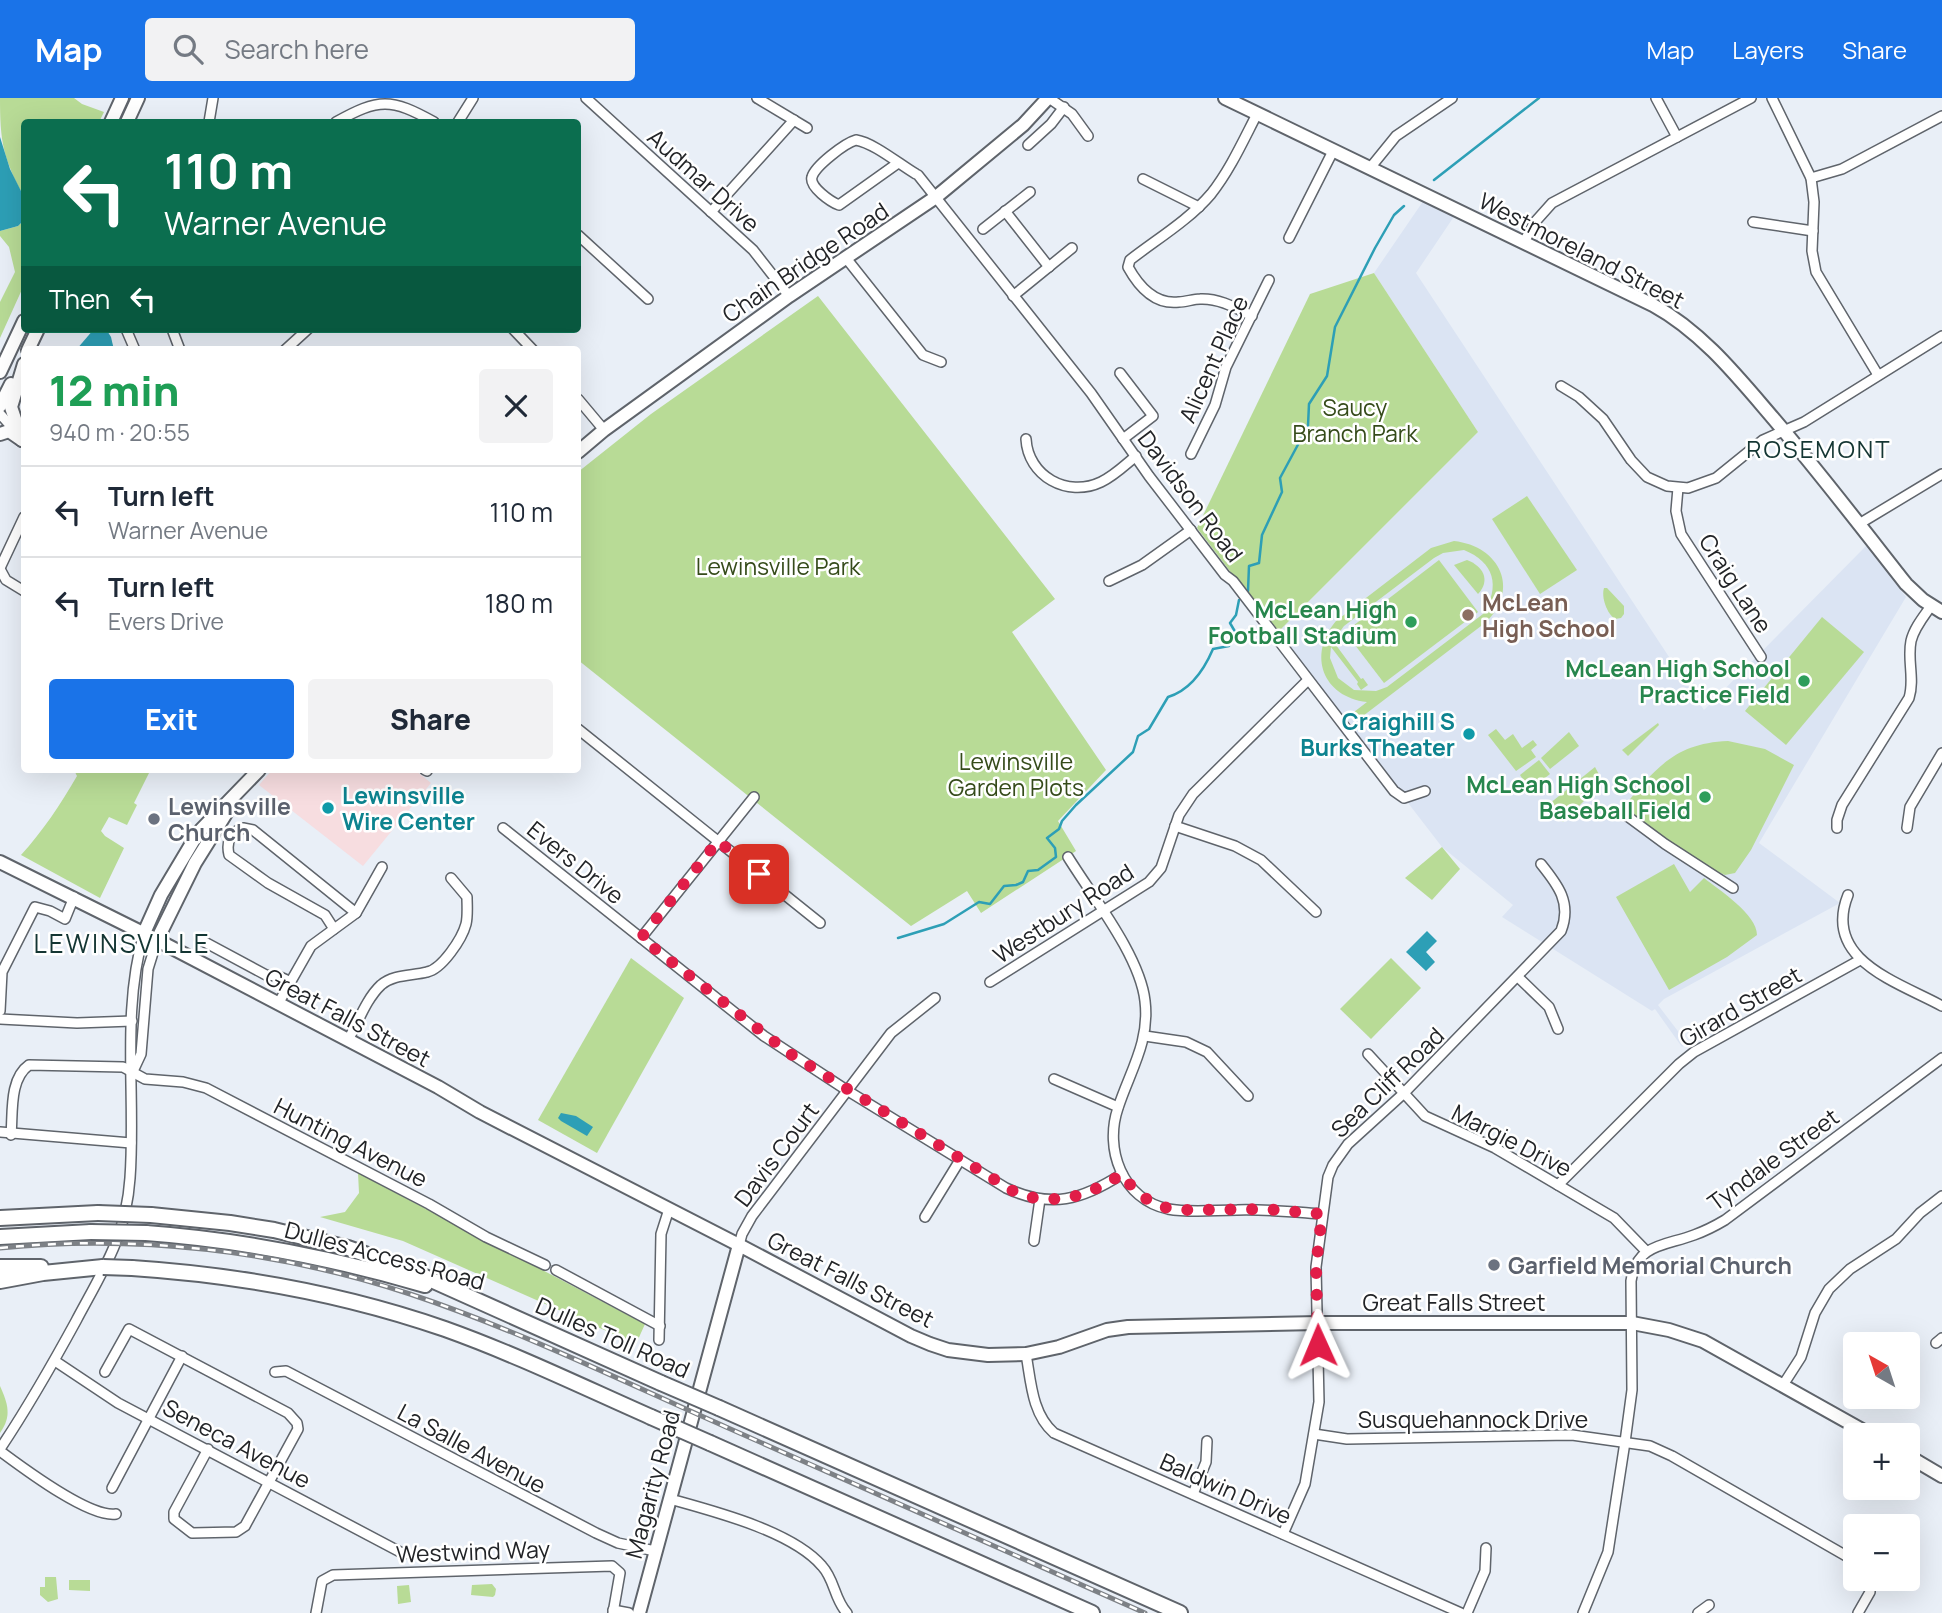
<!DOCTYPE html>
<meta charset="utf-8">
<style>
:root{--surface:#fff;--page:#f2f2f3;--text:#1f2937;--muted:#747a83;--line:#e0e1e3;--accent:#1a73e8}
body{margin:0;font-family:Manrope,sans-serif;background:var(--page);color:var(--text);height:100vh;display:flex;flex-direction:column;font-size:26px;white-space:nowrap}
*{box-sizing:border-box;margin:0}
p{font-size:23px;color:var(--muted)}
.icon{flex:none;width:38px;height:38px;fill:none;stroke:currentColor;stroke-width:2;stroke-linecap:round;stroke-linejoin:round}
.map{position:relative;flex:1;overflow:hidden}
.panel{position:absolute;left:21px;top:248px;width:560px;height:427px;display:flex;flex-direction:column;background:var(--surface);border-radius:7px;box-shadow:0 7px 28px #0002}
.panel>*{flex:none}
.banner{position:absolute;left:21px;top:21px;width:560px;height:214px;border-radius:7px;box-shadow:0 7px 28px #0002;background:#0b6e4f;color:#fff;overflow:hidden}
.needle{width:46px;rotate:321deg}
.controls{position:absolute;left:1843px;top:1234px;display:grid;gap:14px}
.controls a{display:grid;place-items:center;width:77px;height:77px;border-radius:7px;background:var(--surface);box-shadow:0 7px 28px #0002;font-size:35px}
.pin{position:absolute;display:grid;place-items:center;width:60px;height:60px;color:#fff;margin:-30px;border-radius:14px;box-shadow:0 4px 10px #0006}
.me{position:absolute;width:77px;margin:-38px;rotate:359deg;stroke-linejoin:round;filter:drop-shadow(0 0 5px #0008)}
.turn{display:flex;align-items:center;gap:24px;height:147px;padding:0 28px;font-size:32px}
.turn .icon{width:91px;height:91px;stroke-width:2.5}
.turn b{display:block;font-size:49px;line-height:60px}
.then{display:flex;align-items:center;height:66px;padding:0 28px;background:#0003;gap:14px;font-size:26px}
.round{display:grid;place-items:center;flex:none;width:74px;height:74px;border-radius:7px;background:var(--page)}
.headline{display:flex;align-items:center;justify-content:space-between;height:119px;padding:0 28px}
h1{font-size:42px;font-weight:800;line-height:52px;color:#1e9e55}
.primary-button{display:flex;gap:14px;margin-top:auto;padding:14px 28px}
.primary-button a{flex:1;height:80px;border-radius:7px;background:var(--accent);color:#fff;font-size:28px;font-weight:800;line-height:80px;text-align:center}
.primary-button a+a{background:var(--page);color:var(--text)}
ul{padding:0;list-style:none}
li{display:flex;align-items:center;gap:21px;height:91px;padding:0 28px;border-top:2px solid var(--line)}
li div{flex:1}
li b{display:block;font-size:26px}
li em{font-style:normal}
header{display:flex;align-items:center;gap:42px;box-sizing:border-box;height:98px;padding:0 35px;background:var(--accent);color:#fff}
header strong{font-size:33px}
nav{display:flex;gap:38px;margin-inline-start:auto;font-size:24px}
.search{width:490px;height:63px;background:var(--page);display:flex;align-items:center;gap:18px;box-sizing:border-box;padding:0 24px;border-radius:7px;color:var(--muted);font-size:26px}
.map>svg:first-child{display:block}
</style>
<header>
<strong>Map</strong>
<div class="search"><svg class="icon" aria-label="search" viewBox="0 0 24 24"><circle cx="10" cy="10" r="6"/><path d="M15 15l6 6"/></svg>Search here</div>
<nav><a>Map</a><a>Layers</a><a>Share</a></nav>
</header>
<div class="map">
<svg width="1942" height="1515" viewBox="0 0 1942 1515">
<rect width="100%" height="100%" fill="#e9eff7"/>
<!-- industrial -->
<polygon fill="#f7dde0" points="272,672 415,672 431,685 363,768 259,687"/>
<!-- built -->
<polygon fill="#dbe4f3" points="1426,99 1457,114 1416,175 1704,612 1866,448 1906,499 1759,745 1840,805 1664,901 1658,907 1687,945 1682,949 1655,911 1652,913 1502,819 1513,807 1442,749 1277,535 1478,334 1374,175"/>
<!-- green -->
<g fill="#b8db96" fill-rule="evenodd">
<path d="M0 0H74L82 6 104 14 99 24H24V99C3 60 0 44 0 0Z"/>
<polygon points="24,122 24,187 0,240 0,204 15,174 9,149 0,138 0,133 18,128"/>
<polygon points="1374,175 1478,334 1277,535 1197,430 1310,196"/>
<polygon points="818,198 1055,501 1012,534 1106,672 1058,723 1076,753 981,815 967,793 911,828 578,562 578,374 651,316"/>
<polygon points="1527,398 1577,472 1540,496 1492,421"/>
<path d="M1454 443C1500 448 1521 492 1485 525L1359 621 1354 614 1367 604C1323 599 1307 557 1336 523L1431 450ZM1464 452C1494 464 1501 488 1483 516L1387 589 1376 593 1354 592 1338 580 1330 560 1331 549 1358 584 1357 586 1361 592 1368 587 1363 580 1361 581 1333 543 1344 528 1434 460 1443 455Z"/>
<polygon points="1439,462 1478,514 1384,585 1345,534"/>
<path d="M1467 462C1483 468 1491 482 1478 496L1454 467Z"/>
<path d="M1604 490H1607L1624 508V516L1621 520 1615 521C1607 516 1601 499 1604 490Z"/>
<polygon points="1822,519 1864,554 1786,647 1745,613"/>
<polygon points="1658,625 1659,627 1628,658 1622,652"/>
<polygon points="1496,631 1505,642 1513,636 1522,650 1533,642 1537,647 1531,652 1536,659 1516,673 1488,637"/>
<polygon points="1569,634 1579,648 1550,671 1541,660"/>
<path d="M1728 643 1765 651 1794 667 1751 752 1735 775 1725 777 1698 765 1622 711C1654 672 1674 645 1728 643Z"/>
<polygon points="1539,662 1550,676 1530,692 1520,677"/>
<polygon points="1595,669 1603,684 1563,724 1549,706"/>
<path d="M74 672 150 673 134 705 137 707 127 727 109 719 101 733 105 738 124 750 100 800 21 757C43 733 60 707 77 678Z"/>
<polygon points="1442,749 1460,771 1432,802 1405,780"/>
<path d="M1674 766 1690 794 1704 780C1719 792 1757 816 1757 837L1727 859 1669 892 1616 799Z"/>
<polygon points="631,860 684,900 597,1055 538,1022"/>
<polygon points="1391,860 1421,890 1371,941 1340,911"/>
<polygon points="358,1075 645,1226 636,1246 403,1143 320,1119 345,1114 359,1095"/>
<path d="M0 1288C8 1306 12 1318 0 1335Z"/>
<polygon points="45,1479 56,1479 58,1501 48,1504 40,1497 40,1489 45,1489"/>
<polygon points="69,1482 90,1482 90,1493 69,1492"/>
<polygon points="492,1486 496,1491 495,1497 493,1499 471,1497 472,1487"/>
<polygon points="409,1487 411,1504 398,1506 397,1488"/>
</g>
<!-- water -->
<g fill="#2d9fb6">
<polygon points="0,39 10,71 24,99 24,122 18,128 0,133"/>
<polygon points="94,231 106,231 111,239 114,252 76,252"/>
<polygon points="1427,833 1437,843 1426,854 1435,864 1426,873 1406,854"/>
<polygon points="561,1015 576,1018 593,1029 587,1038 561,1023 558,1020"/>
</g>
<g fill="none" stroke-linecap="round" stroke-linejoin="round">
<!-- stream -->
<g stroke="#2d9fb6" stroke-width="2.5">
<polyline points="1434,82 1539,0"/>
<polyline points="1248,493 1249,468 1259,465 1262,437 1282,394 1280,380 1308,328 1309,306 1327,278 1335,229 1375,150 1394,117 1404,108"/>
<path d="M898 840 944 826 979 804 990 806 1004 788 1016 787 1023 784 1028 773 1038 772 1056 759 1055 750 1047 740 1059 731 1062 723 1076 707 1133 654 1138 638 1149 631 1168 599C1191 592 1204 572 1213 551L1229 548V544L1237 537 1230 525 1236 517 1239 502"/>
</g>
<defs>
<g id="minor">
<polyline points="586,0 753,152 789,198"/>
<polyline points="757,0 807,30"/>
<polyline points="1049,0 1072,16 1088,38"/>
<polyline points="1656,0 1677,39"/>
<polyline points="1772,0 1811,80 1814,104 1812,153 1816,174 1878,277"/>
<polyline points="209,24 213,0"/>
<path d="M336 24C379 0 391 0 434 24"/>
<polyline points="458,24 473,0"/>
<polyline points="1028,47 1051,26 1064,9"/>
<path d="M898 65 839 107C831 104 809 89 812 79 815 68 845 45 856 42 874 45 899 66 916 76L918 77 1091 295 1149 378 1225 477 1233 483 1394 693 1404 700 1425 693"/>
<polyline points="1370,70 1396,38 1452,0"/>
<polyline points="1811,80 1842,71 1942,18"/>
<polyline points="1143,81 1199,109"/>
<polyline points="1005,113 1049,169"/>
<polyline points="711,114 794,22"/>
<polyline points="1753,124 1813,133"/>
<polyline points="983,131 1030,94"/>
<polyline points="578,137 648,201"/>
<polyline points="1289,140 1333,53"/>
<polyline points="1524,144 1535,124 1552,105 1751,0"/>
<polyline points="846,160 923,257 941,264"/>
<polyline points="1013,198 1072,150"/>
<path d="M1252 218C1236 210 1219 200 1200 201 1193 201 1186 204 1179 204 1155 207 1139 189 1128 169L1130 162C1157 141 1189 122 1211 96 1230 72 1243 43 1257 16"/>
<polyline points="126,231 135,252"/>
<polyline points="172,231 180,252"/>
<polyline points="513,231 533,252"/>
<polyline points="285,252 308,231"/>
<polyline points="1120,275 1153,318 1123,341"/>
<polyline points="1561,288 1579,299 1603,321 1631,362 1647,379 1667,388 1688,390 1716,380 1763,342 1804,324 1942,238"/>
<polyline points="578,301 604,332"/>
<polyline points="0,316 18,336"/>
<path d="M1026 341C1028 378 1067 400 1101 384 1114 378 1125 367 1136 358"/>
<polyline points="1191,356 1215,307 1226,269 1269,182"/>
<polyline points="1678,390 1676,413 1681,436 1761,559"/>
<polyline points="1859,426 1942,376"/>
<polyline points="0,470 24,419"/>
<polyline points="0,471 6,482 24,493"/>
<polyline points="1109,483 1142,467 1191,432"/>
<polyline points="578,631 820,825"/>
<polyline points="425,672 427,673"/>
<polyline points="1623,715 1665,746 1733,790"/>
<polyline points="1175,728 1235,748 1261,762 1316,814"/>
<path d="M503 730 764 938 848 993 1006 1090C1051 1111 1082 1102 1122 1076"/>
<path d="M1837 730V722L1842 707 1909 600C1915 581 1907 562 1911 543 1914 530 1924 518 1931 508"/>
<polyline points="1907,730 1910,709 1942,655"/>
<path d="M1068 759C1092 798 1140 858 1145 903 1150 944 1130 973 1118 1010 1104 1051 1122 1101 1168 1111 1190 1115 1215 1112 1237 1112 1265 1111 1294 1114 1322 1116"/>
<path d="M1848 797C1822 862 1898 884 1942 908"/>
<path d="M334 831 325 817 268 785 229 757C226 744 230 734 243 730L253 732 356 815"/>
<polyline points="641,840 754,699"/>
<polyline points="199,841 266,877 278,878 289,883"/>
<polyline points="1519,880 1549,909 1558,931"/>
<polyline points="990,884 1149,784 1161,770 1179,717 1193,696 1308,582"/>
<polyline points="278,906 311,848 356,815 382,769"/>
<polyline points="0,913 2,874 35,809 50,813 65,821 74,799"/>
<polyline points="0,921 77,925 132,923"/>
<polyline points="1145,938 1186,944 1207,954 1248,998"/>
<path d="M348 942C358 925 366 901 381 887 394 876 412 878 427 874 442 871 462 841 466 826 468 818 467 807 467 799L451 780"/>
<polyline points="1368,956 1425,1018 1495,1050 1614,1120 1646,1153"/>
<polyline points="134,971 141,956 148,871 157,842"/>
<polyline points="1054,981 1118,1009"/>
<polyline points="0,1034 131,1045"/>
<path d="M11 1037C13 1015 9 981 29 967L123 969 145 981 183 984 206 990 429 1106 486 1139 545 1167"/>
<polyline points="1558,1087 1679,966 1694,954 1860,862"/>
<polyline points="925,1119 960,1062"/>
<polyline points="1034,1143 1040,1101"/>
<polyline points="739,1147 742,1136 752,1118 891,935 935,900"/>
<polyline points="556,1172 660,1228"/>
<polyline points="659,1242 661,1136 669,1111"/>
<polyline points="1936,1245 1942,1240"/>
<path d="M1026 1256C1031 1284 1032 1316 1054 1335L1461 1515"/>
<polyline points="55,1263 118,1305 404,1456"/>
<polyline points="105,1274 129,1231 288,1315 297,1325 298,1331 245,1428 236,1434 192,1435 174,1421 174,1414 208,1351"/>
<polyline points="275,1274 286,1273 596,1435 618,1445 655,1453"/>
<polyline points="1783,1287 1801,1259 1815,1215 1829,1191 1850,1171 1896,1141 1920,1115 1942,1098"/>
<polyline points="1314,1336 1347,1341 1572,1337 1650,1348 1672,1358 1855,1463"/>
<path d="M0 1351C28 1309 52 1267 76 1223 103 1172 126 1139 130 1080 136 999 121 913 144 835"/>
<path d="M0 1353C23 1370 89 1420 116 1416"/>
<polyline points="112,1390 182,1258"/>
<polyline points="1193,1396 1206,1364 1207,1343"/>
<path d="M670 1401C713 1413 792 1433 822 1468 835 1482 834 1501 847 1515"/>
<path d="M1283 1436 1305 1386 1319 1304 1316 1169 1328 1079 1333 1067 1348 1046 1403 996 1561 833C1572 805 1558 787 1541 766"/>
<polyline points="613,1512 629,1515"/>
<polyline points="316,1515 322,1483 333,1477 612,1468 620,1475 613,1515"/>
<polyline points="1467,1515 1485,1473 1486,1450"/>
<path d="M1583 1515 1608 1454 1625 1344 1632 1292 1631 1183C1637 1145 1665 1148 1694 1137 1705 1133 1715 1128 1725 1122L1942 960"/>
<polyline points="1698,1515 1709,1507"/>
<polyline points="1858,1515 1870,1494 1870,1480"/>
</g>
<g id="major">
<path d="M1225 0 1653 207C1702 234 1737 278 1773 320 1819 374 1862 430 1906 486L1923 502 1942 514"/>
<polyline points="111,24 122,0"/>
<polyline points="127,24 138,0"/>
<polyline points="28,252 38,231"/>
<polyline points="0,274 24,223"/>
<polyline points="0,308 11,286"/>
<polyline points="0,336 9,333 22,342"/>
<polyline points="22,342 11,309 24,266"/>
<polyline points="578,354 604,332 789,198 936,99 1023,27 1048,0"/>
<polyline points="0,764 157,842 438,989 480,1014 739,1147 911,1238 930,1246 948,1252 988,1257 1026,1256 1059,1249 1107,1232 1128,1229 1318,1225 1632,1225 1669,1232 1703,1243 1871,1337"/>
<polyline points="144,835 161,797 198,735 259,672"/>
<polyline points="157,842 195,765 230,709"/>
<polyline points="1908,1358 1942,1378"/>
<polyline points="639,1515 739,1147"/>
</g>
<g id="highway">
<polyline points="151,1117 230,1125 274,1132 348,1150 407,1171 661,1285"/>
<polyline points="0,1120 98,1115"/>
<path d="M146 1135C242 1142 333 1160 425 1187"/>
<polyline points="0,1139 91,1134"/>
<polyline points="0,1169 41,1169"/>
<path d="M132 1170C238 1177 344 1196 445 1231 515 1256 583 1289 651 1319"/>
<polyline points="0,1183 43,1175 103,1169"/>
<polyline points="719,1310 1180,1515"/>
<polyline points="710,1345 1092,1515"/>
</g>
</defs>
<!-- minor casing -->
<use href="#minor" stroke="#5f646b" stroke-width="12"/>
<!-- major casing -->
<use href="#major" stroke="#5f646b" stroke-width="16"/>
<!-- highway casing -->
<use href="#highway" stroke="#5f646b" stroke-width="18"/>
<!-- minor -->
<use href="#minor" stroke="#fff" stroke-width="9"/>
<!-- major -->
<use href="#major" stroke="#fff" stroke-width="12"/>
<!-- highway -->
<use href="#highway" stroke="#fff" stroke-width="14"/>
<defs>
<path id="rail" d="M0 1150C138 1136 279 1153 410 1196 518 1232 622 1283 726 1329 866 1391 1006 1453 1145 1515"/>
</defs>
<!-- rail casing -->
<use href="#rail" stroke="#7d8186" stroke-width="5"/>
<!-- rail -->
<use href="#rail" stroke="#fff" stroke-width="2.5" stroke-dasharray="8" stroke-linecap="butt"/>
<defs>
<g id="highway-bridge">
<polyline points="98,1115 151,1117"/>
<polyline points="91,1134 146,1135"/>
<polyline points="103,1169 132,1170"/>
<polyline points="661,1285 719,1310"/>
<polyline points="651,1319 710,1345"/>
</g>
</defs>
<!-- highway-bridge casing -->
<use href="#highway-bridge" stroke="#5f646b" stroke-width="18" stroke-linecap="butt"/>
<!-- highway-bridge -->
<use href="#highway-bridge" stroke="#fff" stroke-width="14"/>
</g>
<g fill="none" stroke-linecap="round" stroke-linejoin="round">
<!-- route -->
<path stroke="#e11d48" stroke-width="12" stroke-dasharray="0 21.6" d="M759 776 718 743 641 840 789 955 1018 1096C1058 1108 1088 1098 1122 1076 1136 1097 1153 1108 1177 1112L1264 1111 1322 1116 1316 1169 1318 1247"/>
</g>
<!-- markers -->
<circle fill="#8d6e63" stroke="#fff" stroke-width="2.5" cx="1468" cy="517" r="7"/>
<g fill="#2e9e5b" stroke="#fff" stroke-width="2.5">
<circle cx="1411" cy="524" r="7"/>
<circle cx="1804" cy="583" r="7"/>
<circle cx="1705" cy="699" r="7"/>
</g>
<g fill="#0f9aa8" stroke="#fff" stroke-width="2.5">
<circle cx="1469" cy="636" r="7"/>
<circle cx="328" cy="710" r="7"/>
</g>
<g fill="#6b7280" stroke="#fff" stroke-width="2.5">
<circle cx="154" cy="721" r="7"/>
<circle cx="1494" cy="1167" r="7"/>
</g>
<g text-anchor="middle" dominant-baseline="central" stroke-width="5" stroke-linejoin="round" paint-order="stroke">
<!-- street labels -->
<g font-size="23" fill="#222427" stroke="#fff">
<text transform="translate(704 82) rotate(42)">Audmar Drive</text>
<text transform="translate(1582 152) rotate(27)">Westmoreland Street</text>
<text transform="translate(805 164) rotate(-34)">Chain Bridge Road</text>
<text transform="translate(1213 261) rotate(-66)">Alicent Place</text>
<text transform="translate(1191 398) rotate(53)">Davidson Road</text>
<text transform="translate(1736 485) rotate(57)">Craig Lane</text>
<text transform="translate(576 764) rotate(39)">Evers Drive</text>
<text transform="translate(1063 815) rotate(-33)">Westbury Road</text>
<text transform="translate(1740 908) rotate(-30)">Girard Street</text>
<text transform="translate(348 919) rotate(28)">Great Falls Street</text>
<text transform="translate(1387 984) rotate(-44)">Sea Cliff Road</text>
<text transform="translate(1512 1042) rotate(27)">Margie Drive</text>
<text transform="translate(351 1044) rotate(27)">Hunting Avenue</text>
<text transform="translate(776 1056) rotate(-53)">Davis Court</text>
<text transform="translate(1773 1061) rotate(-36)">Tyndale Street</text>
<text transform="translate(385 1157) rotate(15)">Dulles Access Road</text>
<text transform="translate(851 1181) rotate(27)">Great Falls Street</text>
<text x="1454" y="1204">Great Falls Street</text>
<text transform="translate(613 1239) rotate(24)">Dulles Toll Road</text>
<text x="1473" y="1321">Susquehannock Drive</text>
<text transform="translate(237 1345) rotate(28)">Seneca Avenue</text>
<text transform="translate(472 1350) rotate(28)">La Salle Avenue</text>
<text transform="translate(652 1386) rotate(-75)">Magarity Road</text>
<text transform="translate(1226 1390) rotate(24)">Baldwin Drive</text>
<text transform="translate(473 1453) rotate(-2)">Westwind Way</text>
</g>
<!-- park labels -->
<g font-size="23" fill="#354b1a" stroke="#fff">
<text x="1355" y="309">Saucy<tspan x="1355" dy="26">Branch Park</tspan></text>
<text x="778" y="468">Lewinsville Park</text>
<text x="1016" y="663">Lewinsville<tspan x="1016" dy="26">Garden Plots</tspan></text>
</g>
<!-- education labels -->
<g font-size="23" font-weight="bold" fill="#785e54" stroke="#fff" text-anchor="start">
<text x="1482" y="504">McLean<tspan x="1482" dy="26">High School</tspan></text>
</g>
<!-- leisure labels -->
<g font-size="23" font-weight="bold" fill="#27864d" stroke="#fff" text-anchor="end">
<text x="1397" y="511">McLean High<tspan x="1397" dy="26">Football Stadium</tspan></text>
<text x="1790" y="570">McLean High School<tspan x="1790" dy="26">Practice Field</tspan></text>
<text x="1691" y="686">McLean High School<tspan x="1691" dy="26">Baseball Field</tspan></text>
</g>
<!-- culture labels -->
<g font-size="23" font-weight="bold" fill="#0d838f" stroke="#fff" text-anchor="end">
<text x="1455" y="623">Craighill S<tspan x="1455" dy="26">Burks Theater</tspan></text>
<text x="342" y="697" text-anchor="start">Lewinsville<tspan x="342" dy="26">Wire Center</tspan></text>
</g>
<!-- worship labels -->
<g font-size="23" font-weight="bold" fill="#5b616d" stroke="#fff" text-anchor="start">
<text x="168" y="708">Lewinsville<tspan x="168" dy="26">Church</tspan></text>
<text x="1508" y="1167">Garfield Memorial Church</text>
</g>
<!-- neighbourhood labels -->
<g font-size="24" letter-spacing="2" fill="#143633" stroke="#fff">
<text x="1819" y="350">ROSEMONT</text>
</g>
<!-- quarter labels -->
<g font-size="26" letter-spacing="2" fill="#143633" stroke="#fff">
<text x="122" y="845">LEWINSVILLE</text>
</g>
</g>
</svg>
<div class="controls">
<a><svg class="needle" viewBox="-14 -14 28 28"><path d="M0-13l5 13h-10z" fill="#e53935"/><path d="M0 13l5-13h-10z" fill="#747a83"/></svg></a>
<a>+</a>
<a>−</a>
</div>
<div class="pin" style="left:759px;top:776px;background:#d93025"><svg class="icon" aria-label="arrive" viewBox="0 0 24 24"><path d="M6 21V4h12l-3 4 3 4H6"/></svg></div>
<svg class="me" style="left:1318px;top:1247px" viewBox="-20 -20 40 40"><path d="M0-17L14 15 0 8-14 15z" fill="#e11d48" stroke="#fff" stroke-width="4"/></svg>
<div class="banner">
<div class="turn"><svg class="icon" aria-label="left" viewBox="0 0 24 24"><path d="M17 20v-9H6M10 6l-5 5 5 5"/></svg><div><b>110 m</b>Warner Avenue</div></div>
<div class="then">Then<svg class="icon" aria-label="left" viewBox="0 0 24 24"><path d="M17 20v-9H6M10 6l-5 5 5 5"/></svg></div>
</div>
<section class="panel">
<div class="headline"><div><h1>12 min</h1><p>940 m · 20:55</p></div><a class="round"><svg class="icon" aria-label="close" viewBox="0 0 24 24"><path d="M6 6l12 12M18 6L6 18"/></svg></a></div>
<ul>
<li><svg class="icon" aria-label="left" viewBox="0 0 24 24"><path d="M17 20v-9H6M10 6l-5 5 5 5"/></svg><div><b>Turn left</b><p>Warner Avenue</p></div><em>110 m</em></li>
<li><svg class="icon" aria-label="left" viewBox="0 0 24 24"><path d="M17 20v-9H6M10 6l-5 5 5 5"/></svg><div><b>Turn left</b><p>Evers Drive</p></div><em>180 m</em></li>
</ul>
<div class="primary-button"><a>Exit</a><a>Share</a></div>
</section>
</div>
